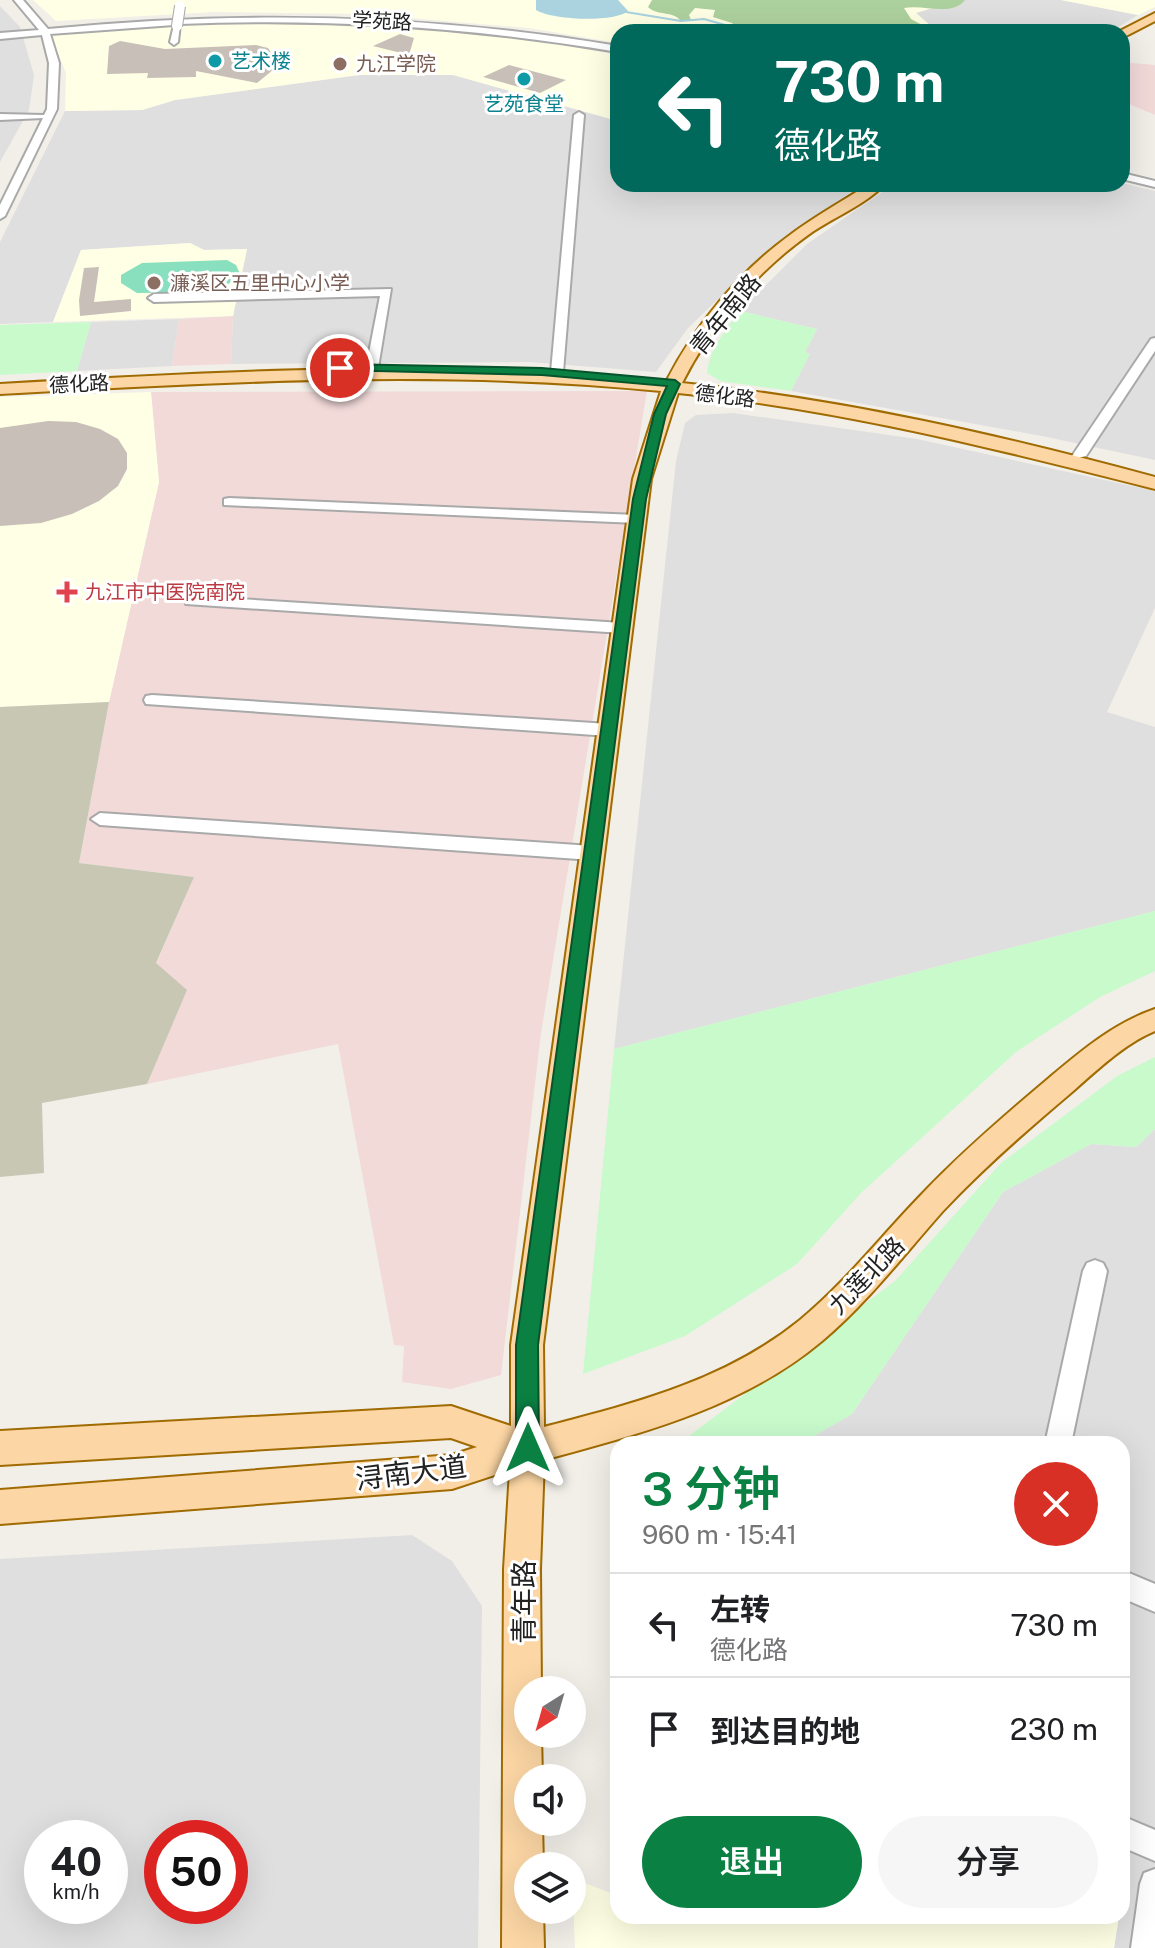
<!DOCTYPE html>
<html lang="zh">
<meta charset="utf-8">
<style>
:root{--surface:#fff;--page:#f6f6f6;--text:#202124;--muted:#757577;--line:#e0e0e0;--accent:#0b8043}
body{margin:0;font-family:"Public Sans","Noto Sans SC",sans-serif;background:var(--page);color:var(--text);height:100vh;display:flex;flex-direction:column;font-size:30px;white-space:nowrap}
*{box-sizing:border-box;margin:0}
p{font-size:26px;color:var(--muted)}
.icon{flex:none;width:44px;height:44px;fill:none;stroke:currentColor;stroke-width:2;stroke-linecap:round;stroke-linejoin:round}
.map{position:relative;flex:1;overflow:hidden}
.details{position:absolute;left:610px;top:1436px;width:520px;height:488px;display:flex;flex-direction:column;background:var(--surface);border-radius:24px;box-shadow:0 8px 32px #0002}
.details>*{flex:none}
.top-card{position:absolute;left:610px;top:24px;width:520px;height:168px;border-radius:24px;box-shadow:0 8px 32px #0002;background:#00695c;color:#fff;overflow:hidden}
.needle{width:52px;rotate:217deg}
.fabs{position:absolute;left:514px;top:1676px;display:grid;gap:16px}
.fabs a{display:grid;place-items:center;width:72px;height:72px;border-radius:50%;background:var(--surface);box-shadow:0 8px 32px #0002;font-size:40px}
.speed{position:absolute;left:24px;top:1820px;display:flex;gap:16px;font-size:40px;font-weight:700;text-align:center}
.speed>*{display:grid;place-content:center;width:104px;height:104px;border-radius:50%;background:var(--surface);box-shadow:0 8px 32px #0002;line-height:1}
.speed small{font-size:20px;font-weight:400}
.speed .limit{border:12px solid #d22;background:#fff;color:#111}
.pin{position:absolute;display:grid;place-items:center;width:68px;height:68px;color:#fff;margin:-34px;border:4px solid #fff;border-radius:50%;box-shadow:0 2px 8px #0007}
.me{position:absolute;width:88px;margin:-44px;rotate:0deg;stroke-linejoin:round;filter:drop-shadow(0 0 6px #0008)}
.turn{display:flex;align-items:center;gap:28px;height:168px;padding:0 32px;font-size:36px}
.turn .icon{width:104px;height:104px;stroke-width:2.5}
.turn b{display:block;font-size:56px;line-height:68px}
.round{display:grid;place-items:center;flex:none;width:84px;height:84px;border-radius:42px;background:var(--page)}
.overview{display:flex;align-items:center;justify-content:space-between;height:136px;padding:0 32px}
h1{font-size:48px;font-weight:600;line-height:60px;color:var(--accent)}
.button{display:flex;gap:16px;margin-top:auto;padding:16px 32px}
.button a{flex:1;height:92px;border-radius:48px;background:var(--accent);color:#fff;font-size:32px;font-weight:600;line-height:92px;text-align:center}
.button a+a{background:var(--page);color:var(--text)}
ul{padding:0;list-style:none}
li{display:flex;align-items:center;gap:24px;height:104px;padding:0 32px;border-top:2px solid var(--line)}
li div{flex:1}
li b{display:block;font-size:30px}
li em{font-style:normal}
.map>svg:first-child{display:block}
</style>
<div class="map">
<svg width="1155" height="1948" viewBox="0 0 1155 1948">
<rect width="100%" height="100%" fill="#f2efe9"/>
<!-- residential -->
<g fill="#e0dfdf" fill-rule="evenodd">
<polygon points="959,0 1061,0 1138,15 1110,32 938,32 916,13"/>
<polygon points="0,6 20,27 34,75 29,110 0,162"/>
<polygon points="359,75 454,75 618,121 618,184 860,185 766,253 688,328 656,372 529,362 231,364 233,316 247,249 204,250 190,243 81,250 53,322 0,324 0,242 65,111 142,110 175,100"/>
<polygon points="1122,183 1155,191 1155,460 1042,436 791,391 809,354 805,352 817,329 740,311 807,244 894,184"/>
<polygon points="179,319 172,366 77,371 91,322"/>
<polygon points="733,413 917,439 1155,491 1155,608 1107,712 1155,727 1155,911 614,1049 676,461 685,423 696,415"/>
<polygon points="1155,1129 1155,1948 1114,1948 1119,1916 1122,1916 1127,1855 1122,1852 1122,1444 800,1444 852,1414 1003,1192 1091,1144 1136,1147"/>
<path d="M412 1535 452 1561 482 1606 478 1948H0V1559ZM42 1838H110V1906H42ZM162 1838H230V1906H162Z"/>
</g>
<!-- commercial -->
<g fill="#f2dad9">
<polygon points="1122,62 1155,65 1155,115 1122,101"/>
<polygon points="233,316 231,364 172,366 179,319"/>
<polygon points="647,391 541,1033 501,1375 451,1389 402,1382 404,1346 394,1345 338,1044 147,1084 186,990 156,964 194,877 79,863 109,702 159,482 151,392"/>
</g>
<!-- education -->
<g fill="#ffffe5">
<polygon points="33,0 959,0 916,13 938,32 618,32 618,43 529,28 363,14 214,12 56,21"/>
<polygon points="1061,0 1155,0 1155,7 1138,15"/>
<polygon points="232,22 397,26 520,37 618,55 618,121 453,75 359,75 175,100 142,110 65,111 66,73 51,37 54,35 159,25"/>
<polygon points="190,243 204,250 247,249 233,316 53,322 81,250"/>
<polygon points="151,392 159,482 109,702 0,707 0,397"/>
<polygon points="572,1878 618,1896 618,1916 665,1916 678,1921 678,1916 1119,1916 1114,1948 575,1948"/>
</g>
<!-- construction -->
<polygon fill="#c7c7b4" points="109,702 79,863 194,877 156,963 187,990 147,1084 42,1103 44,1173 0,1177 0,707"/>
<!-- forest -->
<path fill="#add19e" d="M652 0H965C952 17 924 4 904 8L911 19 935 32H846L837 29V26L809 29 767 27 741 31 732 23 713 17 715 10 695 8 689 15 691 20H680C673 11 657 16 648 7Z"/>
<!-- park -->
<g fill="#c8facc">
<path d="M740 311 817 329 805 352 810 354 791 391 720 381 707 373C710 348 725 331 740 311Z"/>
<polygon points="91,322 77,371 0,375 0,325"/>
<polygon points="1155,911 1155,971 1100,997 1016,1052 861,1193 797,1264 685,1336 583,1374 614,1049"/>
<polygon points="1155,1057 1155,1129 1136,1147 1091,1144 1003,1192 852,1414 800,1444 693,1444 689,1436 895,1281 1001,1163 1117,1076"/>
</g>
<!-- pitch -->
<polygon fill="#88e0be" points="227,260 236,265 240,274 219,292 137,293 121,283 121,275 142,263"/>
<!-- water -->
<path fill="#aad3df" d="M536 0H618L628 11C614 23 552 20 536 10Z"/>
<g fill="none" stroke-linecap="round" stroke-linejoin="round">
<!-- stream -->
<polyline stroke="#aad3df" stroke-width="2" points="626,12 681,21 704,19 739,29 789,32"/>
</g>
<!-- building -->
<g fill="#c7bfb8">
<polygon points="400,34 414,38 409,55 373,46"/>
<polygon points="120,41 165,49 256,45 268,48 279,65 257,83 196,71 196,77 147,78 148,73 107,74 109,46"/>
<polygon points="509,65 566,80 540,93 483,77"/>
<polygon points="99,267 94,302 131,299 131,311 80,316 79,300 84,268"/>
<polygon points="48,421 76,422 100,429 118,439 127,453 127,469 118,486 99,501 72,514 41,523 0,526 0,428"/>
</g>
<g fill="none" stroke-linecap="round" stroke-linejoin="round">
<defs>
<g id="minor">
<path d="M14 0H23L48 29C239 10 428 14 618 46V52C472 27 328 18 180 24L178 42 174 45 170 42 174 25 50 34 59 63 57 109 5 216 0 219V205L43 118 0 120V114L44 115 47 109 49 63 42 35 0 39V33L39 30Z"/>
<polygon points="579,112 584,115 563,372 557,376 551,372 574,115"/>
<polygon points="1122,173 1155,181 1155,187 1122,179"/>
<polygon points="391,289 378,368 372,372 366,368 380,296 154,302 148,298 154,294"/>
<polygon points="1155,338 1155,351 1086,456 1074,459 1072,456 1151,339"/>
<polygon points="229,498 637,515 644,519 637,523 224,505 224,499"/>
<polygon points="191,596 622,623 630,628 622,633 186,604 186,598"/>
<polygon points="152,695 609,724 618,730 609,736 146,704 144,700 146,696"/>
<polygon points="100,813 592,846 601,853 592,860 100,825 91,819"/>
<polygon points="1095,1260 1103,1263 1107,1271 1071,1444 1045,1444 1083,1271 1087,1263"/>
<polygon points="1122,1570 1155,1584 1155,1612 1122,1598"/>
<polygon points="1122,1816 1155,1830 1155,1861 1122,1847"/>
<polygon points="1155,1869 1155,1948 1131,1948 1140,1884 1144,1873"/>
</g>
<g id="major">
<polygon points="1155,13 1155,21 1126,36 1122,37 1122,32 1118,32"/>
<path d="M869 184H885C865 205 832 218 808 235 756 272 711 326 682 383 842 399 1000 435 1155 477V489C997 449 840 409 678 393L651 479 543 1345 544 1427C635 1403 725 1381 800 1320 846 1282 882 1235 923 1193 962 1152 1005 1115 1049 1078 1081 1051 1114 1023 1155 1009V1031C1125 1043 1096 1071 1072 1092 1027 1130 982 1169 942 1212 903 1256 867 1303 822 1341 742 1408 642 1433 544 1460L540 1569 541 1690H528V1734H541L542 1778H528V1822H542L543 1866H528V1910H543L544 1948H502L504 1569 510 1470 452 1489 0 1524V1490L452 1455 477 1447 451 1438 0 1465V1431L451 1406 511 1426V1345L633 479 661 391C441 369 221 382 0 394V384C222 371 444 359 666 382 695 325 739 272 790 235 815 216 843 201 869 184Z"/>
</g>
</defs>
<!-- minor casing -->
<use href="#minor" stroke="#a9a9a9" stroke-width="4"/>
<!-- major casing -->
<use href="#major" stroke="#a06b00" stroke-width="4"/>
<!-- minor -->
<use href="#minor" fill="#fff" fill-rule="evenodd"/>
<!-- major -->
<use href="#major" fill="#fcd6a4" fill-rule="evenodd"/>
<defs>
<polyline id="minor-bridge" points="177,26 180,6"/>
</defs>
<!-- minor-bridge casing -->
<use href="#minor-bridge" stroke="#a9a9a9" stroke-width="12" stroke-linecap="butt"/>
<!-- minor-bridge -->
<use href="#minor-bridge" stroke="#fff" stroke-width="10"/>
</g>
<!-- route -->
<polygon fill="#0b8043" stroke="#07532c" stroke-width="2" points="340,364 542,368 675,380 680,384 666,414 646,499 538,1345 539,1448 536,1456 528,1459 520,1456 516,1448 516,1345 633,499 654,414 667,386 542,375 336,370 335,368"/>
<!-- markers -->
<g fill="#0f9aa8" stroke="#fff" stroke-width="3">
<circle cx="215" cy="61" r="8"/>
<circle cx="524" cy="79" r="8"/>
</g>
<g fill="#8d6e63" stroke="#fff" stroke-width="3">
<circle cx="340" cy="64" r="8"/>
<circle cx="154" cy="283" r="8"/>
</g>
<path fill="#e0444e" stroke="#fff" stroke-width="3" d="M63 580h8v8h8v8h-8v8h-8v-8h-8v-8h8z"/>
<g text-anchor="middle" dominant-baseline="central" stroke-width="6" stroke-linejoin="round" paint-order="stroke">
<!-- far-street labels -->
<g font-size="20" fill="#222" stroke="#fff">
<text transform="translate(382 21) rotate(3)">学苑路</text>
<text transform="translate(79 384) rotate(-3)">德化路</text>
<text transform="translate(725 396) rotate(7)">德化路</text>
</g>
<!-- far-culture labels -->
<g font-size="20" fill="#0d838f" stroke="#fff" text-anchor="start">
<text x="231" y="61">艺术楼</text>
<text x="524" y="104" text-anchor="middle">艺苑食堂</text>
</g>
<!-- far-education labels -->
<g font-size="20" fill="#785e54" stroke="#fff" text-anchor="start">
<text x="356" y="64">九江学院</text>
<text x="170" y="283">濂溪区五里中心小学</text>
</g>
<!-- far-health labels -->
<g font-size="20" fill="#be3a42" stroke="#fff" text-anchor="start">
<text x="85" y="592">九江市中医院南院</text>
</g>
<!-- street labels -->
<g font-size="24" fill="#222" stroke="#fff">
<text transform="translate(725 314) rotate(-51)">青年南路</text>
<text transform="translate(866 1275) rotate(-46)">九莲北路</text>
</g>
<!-- near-street labels -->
<g font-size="28" fill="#222" stroke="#fff">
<text transform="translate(411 1472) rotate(-7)">浔南大道</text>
<text transform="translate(523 1602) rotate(-90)">青年路</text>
</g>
</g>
</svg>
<div class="fabs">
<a><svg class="needle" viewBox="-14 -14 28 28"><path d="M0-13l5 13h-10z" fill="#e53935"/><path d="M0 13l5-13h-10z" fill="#757577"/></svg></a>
<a><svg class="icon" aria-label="sound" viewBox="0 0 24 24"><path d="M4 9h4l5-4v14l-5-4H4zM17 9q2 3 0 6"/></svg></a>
<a><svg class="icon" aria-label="layers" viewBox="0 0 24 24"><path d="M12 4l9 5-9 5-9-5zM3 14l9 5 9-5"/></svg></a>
</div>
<div class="speed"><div>40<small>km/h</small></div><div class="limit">50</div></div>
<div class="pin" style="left:340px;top:368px;background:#d93025"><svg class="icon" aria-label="arrive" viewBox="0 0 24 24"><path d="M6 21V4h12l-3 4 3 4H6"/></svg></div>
<svg class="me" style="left:528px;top:1448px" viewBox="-20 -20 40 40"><path d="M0-17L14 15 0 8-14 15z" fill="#0b8043" stroke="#fff" stroke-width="4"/></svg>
<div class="top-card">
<div class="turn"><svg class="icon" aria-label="left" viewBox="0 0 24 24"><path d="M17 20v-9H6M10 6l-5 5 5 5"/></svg><div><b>730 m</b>德化路</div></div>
</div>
<section class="details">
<div class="overview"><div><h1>3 分钟</h1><p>960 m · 15:41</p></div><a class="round" style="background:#d93025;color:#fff"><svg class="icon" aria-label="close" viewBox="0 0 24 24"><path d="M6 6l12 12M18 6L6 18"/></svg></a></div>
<ul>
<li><svg class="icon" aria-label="left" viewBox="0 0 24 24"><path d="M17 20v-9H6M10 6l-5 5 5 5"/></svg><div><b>左转</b><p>德化路</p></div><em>730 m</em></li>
<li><svg class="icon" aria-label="arrive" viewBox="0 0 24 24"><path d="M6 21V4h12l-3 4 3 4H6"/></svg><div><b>到达目的地</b></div><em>230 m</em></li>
</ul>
<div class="button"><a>退出</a><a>分享</a></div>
</section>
</div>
